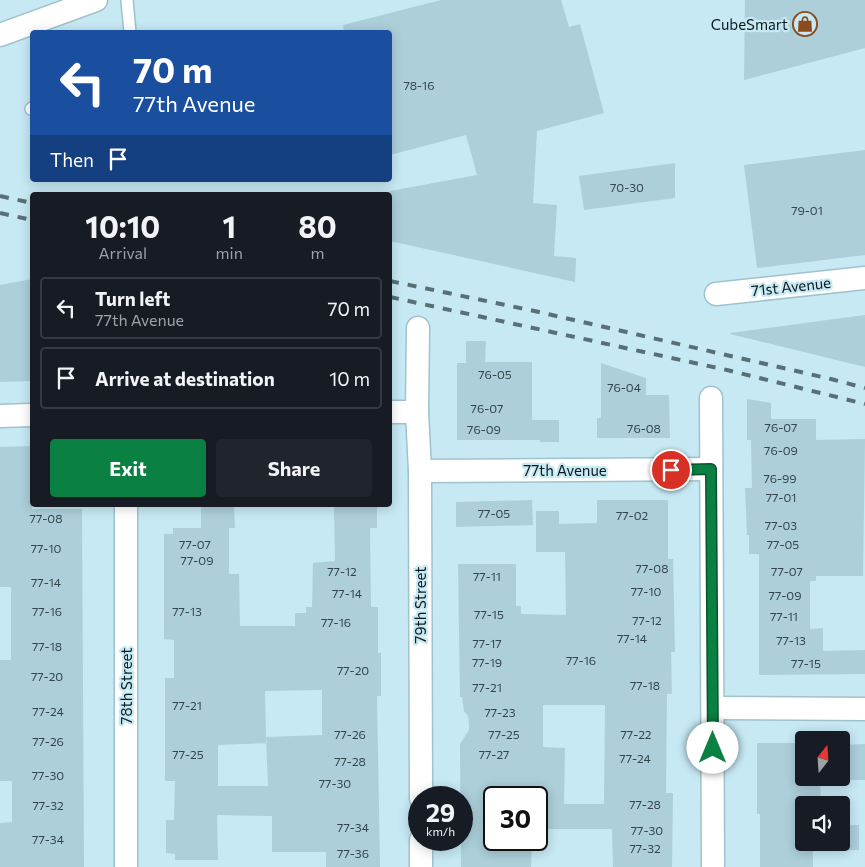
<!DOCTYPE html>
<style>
:root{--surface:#171b24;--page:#20242c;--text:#f1f3f6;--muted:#9ea1a6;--line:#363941;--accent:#0b8043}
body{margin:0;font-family:Commissioner,sans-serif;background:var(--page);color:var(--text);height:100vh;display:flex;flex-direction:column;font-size:19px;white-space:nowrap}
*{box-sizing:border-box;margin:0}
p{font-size:16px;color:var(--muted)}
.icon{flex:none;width:28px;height:28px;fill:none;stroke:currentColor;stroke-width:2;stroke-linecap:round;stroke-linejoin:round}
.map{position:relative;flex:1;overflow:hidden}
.panel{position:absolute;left:30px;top:192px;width:362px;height:315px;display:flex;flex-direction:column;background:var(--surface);border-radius:5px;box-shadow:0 2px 12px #0003}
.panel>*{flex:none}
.banner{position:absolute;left:30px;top:30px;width:362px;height:152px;border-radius:5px;box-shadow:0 2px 12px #0003;background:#1a4fa0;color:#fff;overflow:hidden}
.needle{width:32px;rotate:17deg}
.fabs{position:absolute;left:795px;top:731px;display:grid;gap:10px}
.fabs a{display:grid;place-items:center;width:55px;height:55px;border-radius:5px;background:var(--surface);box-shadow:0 2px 12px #0003;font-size:25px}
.speed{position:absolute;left:408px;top:786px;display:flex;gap:10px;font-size:25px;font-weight:700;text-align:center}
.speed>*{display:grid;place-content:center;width:65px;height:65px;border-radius:50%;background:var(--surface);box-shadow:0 2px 12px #0003;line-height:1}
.speed small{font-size:12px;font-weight:400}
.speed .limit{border:2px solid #111;border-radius:8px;background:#fff;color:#111}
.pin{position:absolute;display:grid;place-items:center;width:42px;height:42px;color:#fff;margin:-21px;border:2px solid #fff;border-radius:50%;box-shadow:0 1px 5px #0007}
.me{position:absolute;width:55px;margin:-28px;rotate:0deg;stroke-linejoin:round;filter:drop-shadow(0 0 4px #0008)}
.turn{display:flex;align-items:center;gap:18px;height:105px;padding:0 20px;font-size:22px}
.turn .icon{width:65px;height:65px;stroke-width:2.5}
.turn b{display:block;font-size:35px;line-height:42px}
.then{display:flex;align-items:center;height:48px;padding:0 20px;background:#0003;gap:10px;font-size:19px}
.eta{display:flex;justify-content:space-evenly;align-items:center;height:85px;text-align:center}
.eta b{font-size:30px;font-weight:700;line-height:35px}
.primary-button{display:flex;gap:10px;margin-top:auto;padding:10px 20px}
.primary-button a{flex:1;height:58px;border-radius:5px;background:var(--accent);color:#fff;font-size:20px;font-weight:700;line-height:58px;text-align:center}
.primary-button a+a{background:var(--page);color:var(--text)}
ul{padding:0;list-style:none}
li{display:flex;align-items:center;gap:15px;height:62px;margin:0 10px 8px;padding:0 10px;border:2px solid var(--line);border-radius:5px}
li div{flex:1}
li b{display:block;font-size:19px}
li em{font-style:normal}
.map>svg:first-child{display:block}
</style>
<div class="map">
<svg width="865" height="867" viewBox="0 0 865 867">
<rect width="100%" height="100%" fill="#c6e9f4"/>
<!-- building -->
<g fill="#accfda" fill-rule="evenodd">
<polygon points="441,0 561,0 569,27 580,24 604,113 537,131 533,203 557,205 554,256 576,258 575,282 390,241 390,191 477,175 466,135 390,155 390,32 344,32 343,25"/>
<polygon points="745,0 865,0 865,48 744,80"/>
<polygon points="865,150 865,255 757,268 744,165"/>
<polygon points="675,163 675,198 584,210 579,176"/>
<polygon points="32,279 32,381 0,382 0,285"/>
<polygon points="865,315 865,367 730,334 730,333"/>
<polygon points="466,341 486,341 485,362 532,362 532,420 559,420 559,442 540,442 540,440 457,440 457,363 466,363"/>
<polygon points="601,363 646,378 646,395 669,395 670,438 597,438 597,418 601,418"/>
<polygon points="747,399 771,403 771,419 816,419 816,440 865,439 863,576 816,576 816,581 810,581 810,629 823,628 823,651 865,650 865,674 759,675 759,554 749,554 749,535 747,535 745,488 752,488 751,440 747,440"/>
<polygon points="32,446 32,509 82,509 84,867 0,867 0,823 12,822 12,781 0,781 0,660 11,660 11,587 0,587 0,447"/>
<polygon points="532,500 533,525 456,527 456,502"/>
<path d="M597 500H668V559H673L675 652H671L672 694H667L666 793H673L672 867H613L612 829H544L543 798H494V840H532L531 867H461L460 744 469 730V724L468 716 464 711 462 697H460L458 564H516V606H521V614L566 615 565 552H536V511H559V524L597 523ZM543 705H605L604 804H564L565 748 543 747Z"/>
<path d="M201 505H234L235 528H229V574H239L240 626H295V613H306V607H312L313 563 335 561 334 505H377V528H370L371 607H378V653H381V696H377L380 867H326V852H272V816L217 815 218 860H175V854L166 853V820H174L175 781H165V678H174V640L164 639V534H173V528H201ZM322 690V735L266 737 265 691ZM266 737 268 786H218V745L267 743Z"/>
<polygon points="757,743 804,743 804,778 820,778 821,805 804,805 804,842 841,842 841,825 859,825 859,850 813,850 813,867 760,867 760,814 757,814"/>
<polygon points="865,744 865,780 845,780 844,745"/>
</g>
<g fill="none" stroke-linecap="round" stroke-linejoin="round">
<defs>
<g id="lane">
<polyline points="127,0 130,32"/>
<polyline points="31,109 32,108"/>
</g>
<g id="street">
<polyline points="0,35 96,0"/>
<polyline points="716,294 865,278"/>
<polyline points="418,328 417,412 420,471 421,798"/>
<polyline points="711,398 713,867"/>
<polyline points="390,412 417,412"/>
<polyline points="0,416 32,415"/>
<polyline points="420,471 711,469"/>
<polyline points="713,708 865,709"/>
<polyline points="421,840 421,867"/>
<polyline points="126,867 126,505"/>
</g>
</defs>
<!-- lane casing -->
<use href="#lane" stroke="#a0c2cd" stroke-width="14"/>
<!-- street casing -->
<use href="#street" stroke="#a0c2cd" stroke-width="25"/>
<!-- lane -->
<use href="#lane" stroke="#fff" stroke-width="11"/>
<!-- street -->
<use href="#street" stroke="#fff" stroke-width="22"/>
<!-- rail -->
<g stroke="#596f76" stroke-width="4" stroke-dasharray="9 9" stroke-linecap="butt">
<polyline points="0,196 32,203"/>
<polyline points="0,213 32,220"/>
<polyline points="390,281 539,312 831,379 865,388"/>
<polyline points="390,297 727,370 865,404"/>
</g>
</g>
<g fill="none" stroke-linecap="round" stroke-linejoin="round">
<defs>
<polyline id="route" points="671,470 711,469 713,748"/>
</defs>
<!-- route casing -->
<use href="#route" stroke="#07532c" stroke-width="12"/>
<!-- route -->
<use href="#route" stroke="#0b8043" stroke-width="9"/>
</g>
<!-- icons -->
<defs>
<symbol id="shop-ring" viewBox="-11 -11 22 22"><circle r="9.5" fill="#c6e9f4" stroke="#8d4a1c" stroke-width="1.5"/><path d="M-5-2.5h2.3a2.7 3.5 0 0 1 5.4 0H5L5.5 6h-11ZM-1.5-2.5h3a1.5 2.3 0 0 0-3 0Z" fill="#8d4a1c"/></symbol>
</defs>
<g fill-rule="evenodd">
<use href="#shop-ring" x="791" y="10" width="28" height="28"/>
</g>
<g text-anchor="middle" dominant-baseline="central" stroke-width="4.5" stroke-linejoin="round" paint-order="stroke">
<!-- number labels -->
<g font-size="12" fill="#34464c">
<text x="419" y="85">78-16</text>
<text x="627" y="187">70-30</text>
<text x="807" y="210">79-01</text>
<text x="495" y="374">76-05</text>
<text x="624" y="387">76-04</text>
<text x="487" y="408">76-07</text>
<text x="781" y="427">76-07</text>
<text x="644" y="428">76-08</text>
<text x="484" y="429">76-09</text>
<text x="781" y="450">76-09</text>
<text x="780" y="478">76-99</text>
<text x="781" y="497">77-01</text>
<text x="494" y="513">77-05</text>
<text x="632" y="515">77-02</text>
<text x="46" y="518">77-08</text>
<text x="781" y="525">77-03</text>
<text x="195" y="544">77-07</text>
<text x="783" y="544">77-05</text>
<text x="46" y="548">77-10</text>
<text x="197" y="560">77-09</text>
<text x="652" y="568">77-08</text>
<text x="342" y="571">77-12</text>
<text x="787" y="571">77-07</text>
<text x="487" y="576">77-11</text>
<text x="46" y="582">77-14</text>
<text x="646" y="591">77-10</text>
<text x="347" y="593">77-14</text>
<text x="785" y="595">77-09</text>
<text x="47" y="611">77-16</text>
<text x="187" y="611">77-13</text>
<text x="489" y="614">77-15</text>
<text x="784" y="616">77-11</text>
<text x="647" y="620">77-12</text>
<text x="336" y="622">77-16</text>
<text x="632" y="638">77-14</text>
<text x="791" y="640">77-13</text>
<text x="487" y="643">77-17</text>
<text x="47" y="646">77-18</text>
<text x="581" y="660">77-16</text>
<text x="487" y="662">77-19</text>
<text x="806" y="663">77-15</text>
<text x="353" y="670">77-20</text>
<text x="47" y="676">77-20</text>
<text x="645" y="685">77-18</text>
<text x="487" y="687">77-21</text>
<text x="187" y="705">77-21</text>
<text x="48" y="711">77-24</text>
<text x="500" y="712">77-23</text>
<text x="350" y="734">77-26</text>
<text x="504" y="734">77-25</text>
<text x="636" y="734">77-22</text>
<text x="48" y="741">77-26</text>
<text x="188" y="754">77-25</text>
<text x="494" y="754">77-27</text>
<text x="635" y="758">77-24</text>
<text x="350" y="761">77-28</text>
<text x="48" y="775">77-30</text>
<text x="335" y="783">77-30</text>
<text x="645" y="804">77-28</text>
<text x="48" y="805">77-32</text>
<text x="353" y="827">77-34</text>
<text x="647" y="830">77-30</text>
<text x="48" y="839">77-34</text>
<text x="645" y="848">77-32</text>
<text x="353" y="853">77-36</text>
</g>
<!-- poi labels -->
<g font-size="15" fill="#0c191d" stroke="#c6e9f4" text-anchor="end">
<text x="788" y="24">CubeSmart</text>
</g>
<!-- street labels -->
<g font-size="15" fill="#0c191d" stroke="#c6e9f4">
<text transform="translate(791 286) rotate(-6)">71st Avenue</text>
<text x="565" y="470">77th Avenue</text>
<text transform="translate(420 605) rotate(-90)">79th Street</text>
<text transform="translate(126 686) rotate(-90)">78th Street</text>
</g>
</g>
</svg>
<div class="fabs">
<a><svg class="needle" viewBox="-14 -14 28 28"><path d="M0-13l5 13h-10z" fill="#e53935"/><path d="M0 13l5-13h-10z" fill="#9ea1a6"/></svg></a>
<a><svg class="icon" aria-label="sound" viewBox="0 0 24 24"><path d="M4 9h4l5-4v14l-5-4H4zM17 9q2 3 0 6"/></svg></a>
</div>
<div class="speed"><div>29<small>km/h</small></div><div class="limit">30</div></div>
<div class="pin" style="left:671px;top:470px;background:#d93025"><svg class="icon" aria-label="arrive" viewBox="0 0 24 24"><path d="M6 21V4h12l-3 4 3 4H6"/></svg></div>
<svg class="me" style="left:713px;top:748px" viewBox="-20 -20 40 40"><circle r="19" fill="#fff"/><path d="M0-13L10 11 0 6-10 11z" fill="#0b8043"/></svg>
<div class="banner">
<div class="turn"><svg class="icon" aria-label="left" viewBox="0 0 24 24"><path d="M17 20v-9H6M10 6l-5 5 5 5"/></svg><div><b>70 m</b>77th Avenue</div></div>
<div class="then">Then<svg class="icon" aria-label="arrive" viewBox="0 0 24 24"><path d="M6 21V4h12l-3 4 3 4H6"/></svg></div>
</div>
<section class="panel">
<div class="eta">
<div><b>10:10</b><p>Arrival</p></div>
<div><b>1</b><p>min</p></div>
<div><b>80</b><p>m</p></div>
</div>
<ul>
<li><svg class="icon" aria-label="left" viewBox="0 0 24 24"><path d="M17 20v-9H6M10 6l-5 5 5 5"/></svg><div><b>Turn left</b><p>77th Avenue</p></div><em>70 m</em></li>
<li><svg class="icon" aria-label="arrive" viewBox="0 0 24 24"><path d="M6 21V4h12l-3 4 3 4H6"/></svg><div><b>Arrive at destination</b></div><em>10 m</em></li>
</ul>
<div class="primary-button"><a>Exit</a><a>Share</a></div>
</section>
</div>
